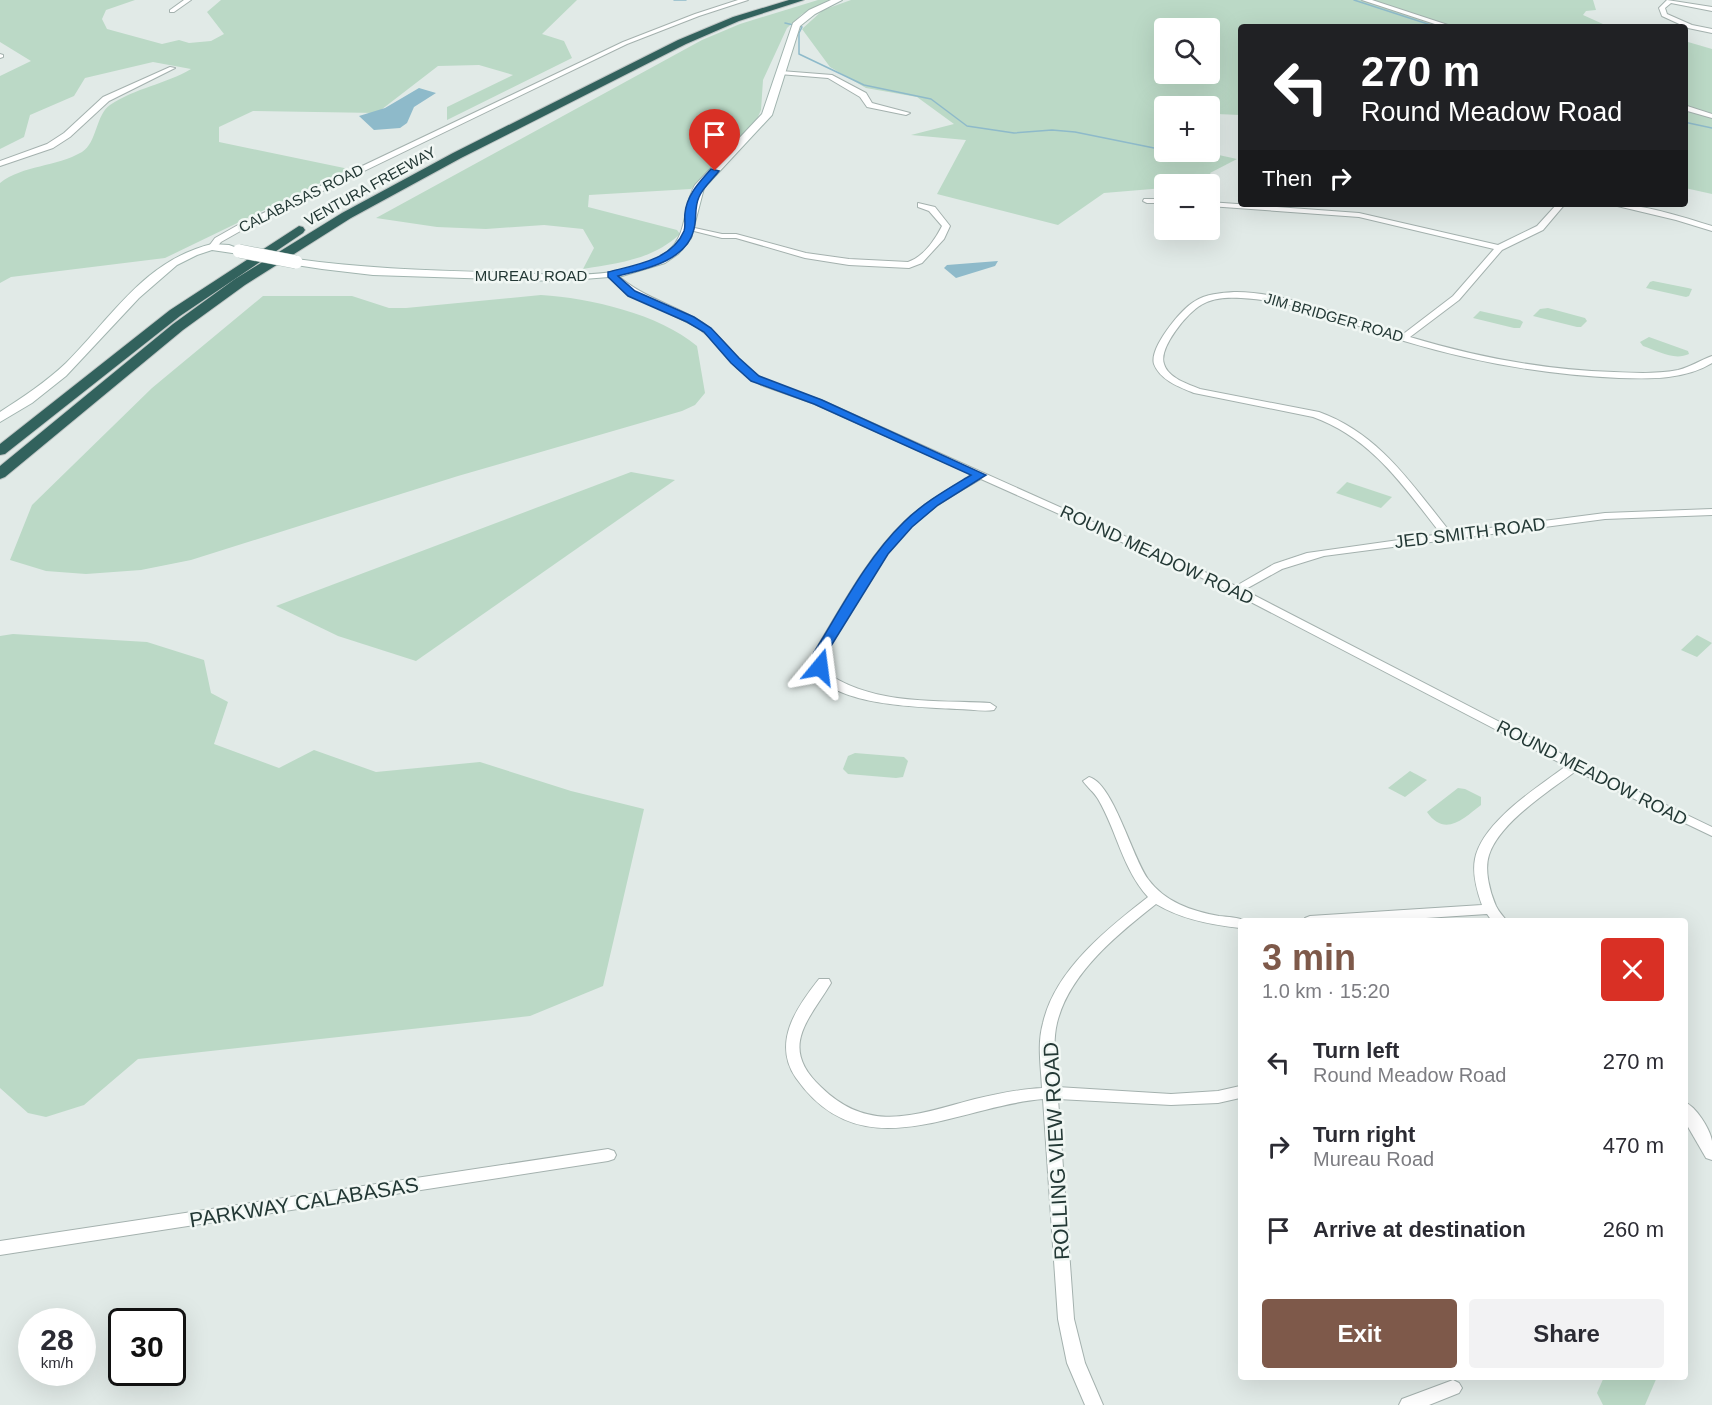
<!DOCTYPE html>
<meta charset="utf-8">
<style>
:root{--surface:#fff;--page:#f2f2f3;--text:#2b2b33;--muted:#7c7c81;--accent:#7e594a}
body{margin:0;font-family:Helvetica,sans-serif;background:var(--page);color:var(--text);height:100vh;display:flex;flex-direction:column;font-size:22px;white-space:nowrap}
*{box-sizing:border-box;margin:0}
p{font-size:20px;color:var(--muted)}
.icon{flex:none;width:33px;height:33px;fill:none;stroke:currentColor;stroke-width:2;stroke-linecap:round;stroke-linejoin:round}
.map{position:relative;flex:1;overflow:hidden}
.drawer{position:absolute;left:1238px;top:918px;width:450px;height:462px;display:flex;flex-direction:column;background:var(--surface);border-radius:6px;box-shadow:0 6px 24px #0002}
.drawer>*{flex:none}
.top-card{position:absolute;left:1238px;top:24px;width:450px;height:183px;border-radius:6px;box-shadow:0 6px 24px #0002;background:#202124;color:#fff;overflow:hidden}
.buttons{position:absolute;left:1154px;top:18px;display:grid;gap:12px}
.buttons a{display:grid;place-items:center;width:66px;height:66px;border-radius:6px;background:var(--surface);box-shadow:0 6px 24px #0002;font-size:30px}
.speed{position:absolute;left:18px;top:1308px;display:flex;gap:12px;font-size:30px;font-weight:700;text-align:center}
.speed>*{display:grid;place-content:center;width:78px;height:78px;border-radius:50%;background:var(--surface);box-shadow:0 6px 24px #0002;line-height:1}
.speed small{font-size:15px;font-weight:400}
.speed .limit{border:3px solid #111;border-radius:9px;background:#fff;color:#111}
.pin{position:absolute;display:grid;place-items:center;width:51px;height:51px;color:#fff;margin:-62px -26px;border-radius:50% 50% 50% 0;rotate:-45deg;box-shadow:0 0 6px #0007}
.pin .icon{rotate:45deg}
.me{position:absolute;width:66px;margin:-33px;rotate:16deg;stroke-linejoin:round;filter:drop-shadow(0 0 4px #0008)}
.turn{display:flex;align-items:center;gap:21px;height:126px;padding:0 24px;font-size:27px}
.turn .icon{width:78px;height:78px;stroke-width:2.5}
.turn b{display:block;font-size:42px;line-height:51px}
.then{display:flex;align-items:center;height:57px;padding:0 24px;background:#0003;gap:12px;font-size:22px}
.round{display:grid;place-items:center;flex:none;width:63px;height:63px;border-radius:6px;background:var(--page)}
.head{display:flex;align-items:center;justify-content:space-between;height:102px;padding:0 24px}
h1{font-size:36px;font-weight:800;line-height:45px;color:var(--accent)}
.cta{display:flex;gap:12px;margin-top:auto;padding:12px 24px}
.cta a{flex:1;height:69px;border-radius:6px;background:var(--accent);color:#fff;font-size:24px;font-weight:800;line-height:69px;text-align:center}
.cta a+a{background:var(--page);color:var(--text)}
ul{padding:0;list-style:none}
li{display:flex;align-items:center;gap:18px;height:84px;padding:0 24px}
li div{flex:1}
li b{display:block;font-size:22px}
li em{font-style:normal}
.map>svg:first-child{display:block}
</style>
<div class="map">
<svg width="1712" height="1405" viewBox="0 0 1712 1405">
<rect width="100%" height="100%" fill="#e1eae7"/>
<!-- green -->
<g fill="#bbd9c6" fill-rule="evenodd">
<path d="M0 0H135L106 10 102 19 107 29 162 44 179 40 189 43 211 41 224 34 207 12 221 0H577L542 34 564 41 572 58 447 120V107L513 75 479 65 438 66 377 113 253 111 219 127V142L349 169 165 258 11 277 0 283V183C23 165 56 167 82 152 97 143 96 114 110 105 135 88 166 84 191 69L153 62 85 78 74 96 30 115 24 137 0 149V76L31 61 0 42Z"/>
<path d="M818 0H830L802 14 787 28 763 80 761 110 757 119 691 189 589 195 588 207 677 230 680 234C652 260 618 263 583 269L594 248 583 229 544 225 486 229 437 227 376 218 702 40 740 24Z"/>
<path d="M851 0H1593L1596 10 1586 11 1583 15 1603 24 1618 27H1240V115L1217 114 1209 120V106H1164V152H1205L1237 159 1210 173 1217 183 1164 184V188L1104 193 1058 225 937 194 966 140 911 135 954 124 917 97 866 88 830 67 802 29 823 10ZM1164 28H1209V74H1164Z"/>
<polygon points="1688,42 1712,49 1712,194 1685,188 1684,43"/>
<polygon points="1653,281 1688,288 1692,289 1689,296 1686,297 1646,288 1650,282"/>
<path d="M541 295C590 298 659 314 697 346L705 393 695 405 682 411 458 476 191 560 141 570 86 574 46 571 10 560 32 505 152 388 263 296H352L389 308H406Z"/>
<polygon points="1548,308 1585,318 1587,321 1581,327 1577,327 1533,316 1540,309"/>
<polygon points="1480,311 1520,320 1523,322 1520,328 1514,328 1473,318"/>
<path d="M1649 337 1688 351 1689 354C1674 361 1658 351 1643 346L1640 342Z"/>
<polygon points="631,472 675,480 416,661 338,636 276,606"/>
<polygon points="1347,482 1392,497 1381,508 1336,493"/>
<polygon points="13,634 147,642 204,660 211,693 228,702 214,744 279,768 314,750 376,772 480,762 571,791 644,809 603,986 530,1016 138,1059 84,1105 46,1117 28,1113 0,1088 0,636"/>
<polygon points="1697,635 1712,643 1697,657 1681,650"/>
<polygon points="855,753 904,757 908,761 903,777 896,778 848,774 843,769 848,756"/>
<polygon points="1410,771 1427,780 1405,797 1388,788"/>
<path d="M1458 788 1465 789 1481 797V805C1464 818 1445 838 1427 812Z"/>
<polygon points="1604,1377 1657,1377 1645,1405 1603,1405 1597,1393"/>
</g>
<!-- water -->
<g fill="#8ebaca">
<polygon points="419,88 436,93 414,107 407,123 400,128 374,130 359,116 385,108"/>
<polygon points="998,261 995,266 956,278 944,268 947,265"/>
</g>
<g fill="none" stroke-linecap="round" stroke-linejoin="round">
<!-- stream -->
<g stroke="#8ebaca" stroke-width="1.5">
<polyline points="674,0 686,0"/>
<polyline points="1354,0 1437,27"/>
<polyline points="785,23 802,27 799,33 799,54 864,85 931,99 967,126 1014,133 1052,130 1075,132 1164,150"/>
<polyline points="1684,122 1712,128"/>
<polyline points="1169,152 1186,156"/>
</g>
<defs>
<g id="minor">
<polygon points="184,0 191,0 174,12 170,12 170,10"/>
<polygon points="738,0 748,0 699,16 627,44 244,229 221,242 216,248 209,246 215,238 238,225 623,42 695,14"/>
<polygon points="1362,0 1372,0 1454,27 1444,27"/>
<polygon points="1667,0 1712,7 1712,11 1671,3 1665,8 1667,14 1692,25 1712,29 1712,33 1688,28 1662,16 1659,8"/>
<polygon points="0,54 3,55 3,57 0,58"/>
<polygon points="170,67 175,68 109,101 70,137 53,148 0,166 0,161 47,144 64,133 103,97"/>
<polygon points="781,71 832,75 866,93 872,103 910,113 906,115 867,107 860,97 828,78 779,74 778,73"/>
<polygon points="1684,105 1712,114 1712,118 1684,110"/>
<polygon points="1144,199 1164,199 1164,203 1147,203 1143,201"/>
<path d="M1209 202 1359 213 1498 245 1537 226 1557 204H1565L1543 230 1502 250 1459 300 1410 337C1477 357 1544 370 1614 372 1635 373 1657 374 1678 370 1691 367 1700 360 1712 356V363C1684 380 1650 379 1619 378 1545 375 1474 362 1404 341 1352 325 1295 300 1241 298 1228 297 1212 298 1201 305 1188 312 1158 348 1164 364 1168 378 1188 384 1200 389L1319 412C1380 434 1412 485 1451 533L1605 513 1712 509V515L1605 519 1324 556 1282 569 1244 590 1587 767 1712 827V836L1576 771C1549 791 1499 823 1489 855 1484 870 1490 892 1496 906 1499 912 1503 916 1507 921H1492L1487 914 1380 921H1303L1305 918 1310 916 1482 905C1477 891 1472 874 1475 859 1482 822 1538 787 1566 766L1222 587 981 479C957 493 933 506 913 525 875 561 851 610 825 654L830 675C877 705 936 700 990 703L996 707 994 710C983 712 969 709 957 709 919 707 845 706 818 677L813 654C841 608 866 559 904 522 924 503 949 489 973 475L815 404 761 385 738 369 712 339 697 327 630 294 608 275 615 273C643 299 673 303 703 323 723 336 734 358 753 372 773 387 798 391 821 400L1236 586 1274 564 1307 553 1441 534C1404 487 1372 438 1313 417L1194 393C1179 387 1160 380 1154 364 1149 348 1181 309 1195 301 1206 294 1221 293 1234 292 1284 291 1354 320 1402 335L1453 296 1494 249 1359 217 1209 206Z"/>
<path d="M918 203 935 207 950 226 944 239 922 263 909 268 849 265 805 258 736 238H722L686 229 690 227 722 234H736L806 253 849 259 908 262C923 257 935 240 942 226L929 211 918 207Z"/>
<path d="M1609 204C1644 204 1679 216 1712 226V231L1676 220Z"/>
<path d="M1089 777C1113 783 1132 857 1148 879 1165 902 1191 911 1219 916 1228 917 1238 917 1246 921H1240V928C1211 925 1181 919 1156 904 1118 934 1069 973 1057 1023 1052 1044 1056 1066 1057 1087L1171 1094 1218 1091 1240 1086V1098L1218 1103 1171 1105 1058 1099 1074 1319 1085 1363 1103 1405H1085L1067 1363 1058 1319 1043 1099C956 1106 862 1172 796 1078 772 1043 796 1008 819 979H829L831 983C809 1020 778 1047 821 1087 870 1135 917 1114 975 1099 997 1094 1019 1089 1042 1088 1041 1066 1037 1044 1043 1023 1055 970 1107 929 1148 897 1122 868 1117 831 1098 799 1094 792 1087 787 1083 781Z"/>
<path d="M1684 1102C1696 1106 1710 1129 1712 1141 1712 1147 1712 1154 1712 1160L1706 1158 1684 1120Z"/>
<polygon points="608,1149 614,1151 616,1155 614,1159 608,1161 0,1255 0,1241"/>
<polygon points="1453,1380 1459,1383 1462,1388 1459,1393 1429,1405 1399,1405 1402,1399"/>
</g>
<g id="secondary">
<path d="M831 0H842L815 14 800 26 772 115 704 188 691 238 678 254 665 263 622 276 558 281 373 275 322 269 296 265 290 262 296 259C359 268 422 270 486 272 539 273 625 285 668 251 688 235 683 205 695 185L762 114 793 23 809 10Z"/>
<path d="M212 244 229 245 245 251 239 254 212 250 197 255 177 265 139 298 66 376 32 403 0 422V412C23 397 46 382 66 363 112 317 145 260 212 244Z"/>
</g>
<g id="motorway">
<polygon points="789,0 804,0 739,21 686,44 461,158 351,218 245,285 183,330 5,477 0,479 0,466 173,324 235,279 342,213 453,153 678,40 733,17"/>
<polygon points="299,226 303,227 305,230 303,233 180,316 5,454 0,455 0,444 170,310"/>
</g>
</defs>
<!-- minor casing -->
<use href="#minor" stroke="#a4b1ae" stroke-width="2"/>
<!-- secondary casing -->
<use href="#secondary" stroke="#a1b4af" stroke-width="2"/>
<!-- motorway casing -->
<use href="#motorway" stroke="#c1c7c6" stroke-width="2"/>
<!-- minor -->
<use href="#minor" fill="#fff" fill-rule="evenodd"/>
<!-- secondary -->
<use href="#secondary" fill="#fff" fill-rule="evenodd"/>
<!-- motorway -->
<use href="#motorway" fill="#32625d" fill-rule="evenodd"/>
<defs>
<polyline id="secondary-bridge" points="239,251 296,262"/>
</defs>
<!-- secondary-bridge casing -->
<use href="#secondary-bridge" stroke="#a1b4af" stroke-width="14" stroke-linecap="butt"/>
<!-- secondary-bridge -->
<use href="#secondary-bridge" stroke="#fff" stroke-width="13"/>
</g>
<!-- route -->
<path fill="#1a73e8" stroke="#114b97" stroke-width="1.5" d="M711 169 719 171C713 179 703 187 699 197 694 208 697 218 694 229 687 261 645 269 618 276L635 291 694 317 711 328 739 358 759 376 822 400 986 475 938 505 912 527 888 554 826 654 827 667 820 671 813 667V654C841 609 866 559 904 522 923 503 948 489 971 475L814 404 751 381 731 363 704 332 687 322 628 296 608 277V272C635 265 672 260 684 231 686 225 684 219 685 213 687 194 700 182 711 169Z"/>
<g text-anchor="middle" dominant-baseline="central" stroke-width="5" stroke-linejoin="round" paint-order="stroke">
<!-- far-street labels -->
<g font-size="15" fill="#233835" stroke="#f1f7f4">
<text transform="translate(370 186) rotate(-29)">VENTURA FREEWAY</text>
<text transform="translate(301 198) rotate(-26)">CALABASAS ROAD</text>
<text x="531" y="275">MUREAU ROAD</text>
<text transform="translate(1334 317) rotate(16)">JIM BRIDGER ROAD</text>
</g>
<!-- street labels -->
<g font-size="18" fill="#233835" stroke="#f1f7f4">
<text transform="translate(1470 533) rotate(-7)">JED SMITH ROAD</text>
<text transform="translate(1157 555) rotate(25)">ROUND MEADOW ROAD</text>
<text transform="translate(1592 773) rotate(27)">ROUND MEADOW ROAD</text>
</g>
<!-- near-street labels -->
<g font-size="21" fill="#233835" stroke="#f1f7f4">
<text transform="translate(1056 1151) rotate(-93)">ROLLING VIEW ROAD</text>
<text transform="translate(304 1202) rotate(-9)">PARKWAY CALABASAS</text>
</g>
</g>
</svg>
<div class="buttons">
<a><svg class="icon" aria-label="search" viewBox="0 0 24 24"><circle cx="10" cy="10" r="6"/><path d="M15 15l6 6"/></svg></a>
<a>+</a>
<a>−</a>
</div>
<div class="speed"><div>28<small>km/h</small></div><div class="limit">30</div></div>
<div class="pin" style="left:715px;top:171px;background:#d93025"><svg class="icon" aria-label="arrive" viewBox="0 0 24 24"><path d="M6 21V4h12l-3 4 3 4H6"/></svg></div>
<svg class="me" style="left:820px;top:667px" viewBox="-20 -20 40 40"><path d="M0-17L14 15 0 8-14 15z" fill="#1a73e8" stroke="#fff" stroke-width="4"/></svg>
<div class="top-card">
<div class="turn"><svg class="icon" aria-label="left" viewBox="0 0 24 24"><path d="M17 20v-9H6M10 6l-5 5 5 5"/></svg><div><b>270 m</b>Round Meadow Road</div></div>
<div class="then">Then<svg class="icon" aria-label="right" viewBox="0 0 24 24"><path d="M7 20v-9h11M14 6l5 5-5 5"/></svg></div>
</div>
<section class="drawer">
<div class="head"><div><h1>3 min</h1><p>1.0 km · 15:20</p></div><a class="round" style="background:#d93025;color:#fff"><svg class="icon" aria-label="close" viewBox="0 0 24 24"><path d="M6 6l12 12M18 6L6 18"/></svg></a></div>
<ul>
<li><svg class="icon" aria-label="left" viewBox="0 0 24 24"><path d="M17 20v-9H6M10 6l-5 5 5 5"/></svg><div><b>Turn left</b><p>Round Meadow Road</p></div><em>270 m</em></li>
<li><svg class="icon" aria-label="right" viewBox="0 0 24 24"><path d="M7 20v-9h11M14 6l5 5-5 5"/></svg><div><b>Turn right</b><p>Mureau Road</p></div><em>470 m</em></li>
<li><svg class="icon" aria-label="arrive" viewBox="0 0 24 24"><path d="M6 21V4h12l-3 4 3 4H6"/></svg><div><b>Arrive at destination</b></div><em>260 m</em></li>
</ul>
<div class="cta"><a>Exit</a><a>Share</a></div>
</section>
</div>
